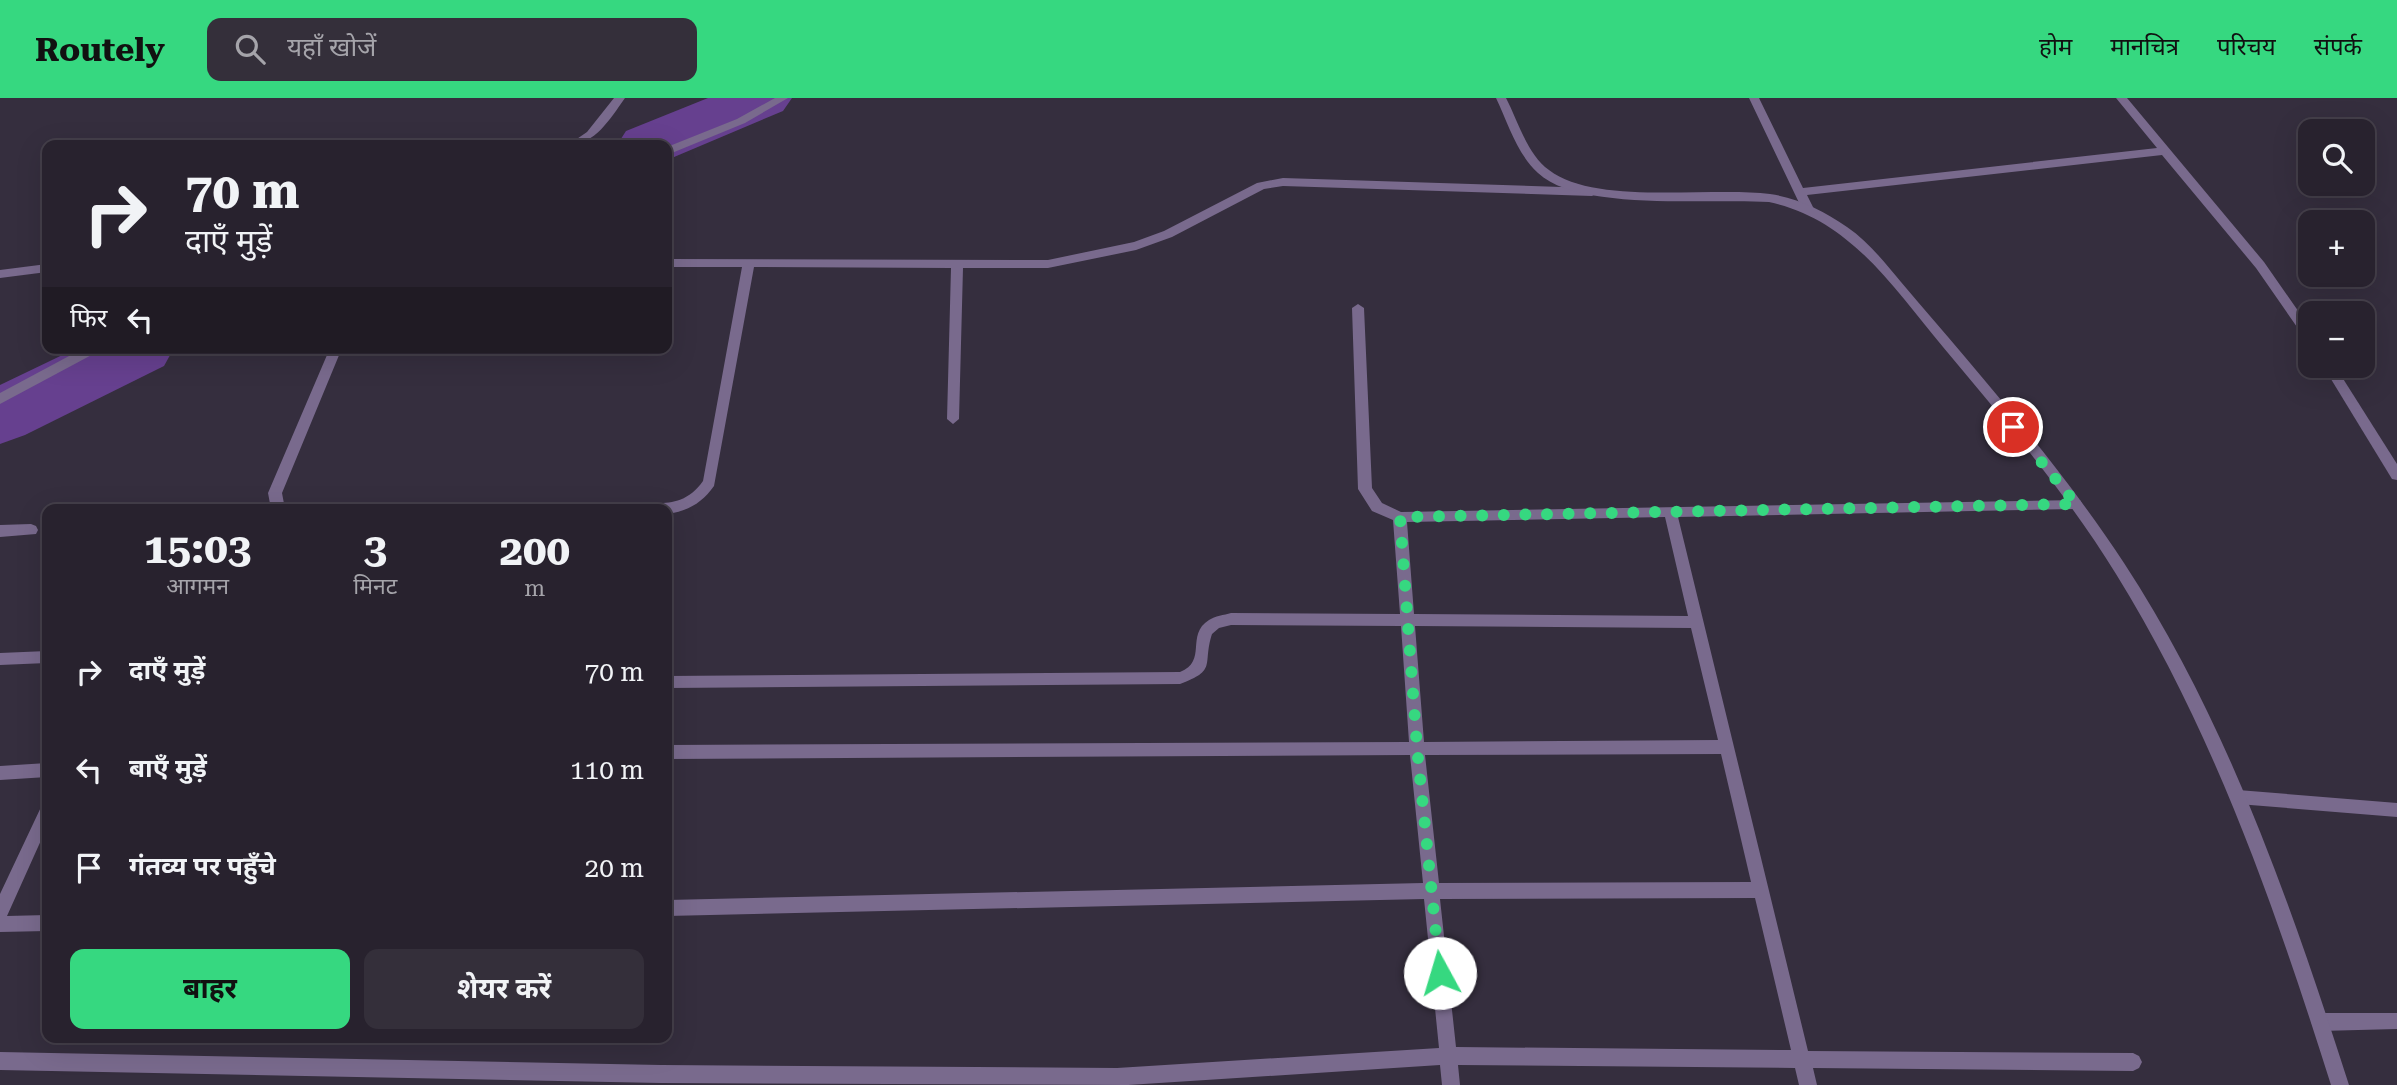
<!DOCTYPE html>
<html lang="hi">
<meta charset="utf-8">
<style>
:root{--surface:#28222e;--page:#342f3a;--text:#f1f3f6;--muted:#a5a4aa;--line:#443f4a;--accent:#36d880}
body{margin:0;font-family:"Roboto Serif","Noto Sans Devanagari",serif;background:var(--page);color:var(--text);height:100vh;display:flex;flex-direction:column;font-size:26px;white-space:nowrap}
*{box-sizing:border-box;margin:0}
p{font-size:23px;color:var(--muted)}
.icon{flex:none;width:38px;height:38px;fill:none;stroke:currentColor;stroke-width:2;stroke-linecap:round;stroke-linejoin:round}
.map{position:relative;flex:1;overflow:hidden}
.side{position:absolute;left:42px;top:406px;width:630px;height:539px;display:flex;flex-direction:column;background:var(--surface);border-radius:14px;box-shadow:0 7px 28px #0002,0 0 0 2px var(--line)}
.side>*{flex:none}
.hud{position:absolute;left:42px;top:42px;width:630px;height:214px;border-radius:14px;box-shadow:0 7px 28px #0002,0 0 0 2px var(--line);background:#28222e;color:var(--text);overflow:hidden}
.controls{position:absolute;left:2298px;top:21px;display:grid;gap:14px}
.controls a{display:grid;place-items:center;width:77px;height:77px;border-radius:14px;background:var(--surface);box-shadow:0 7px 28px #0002,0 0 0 2px var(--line);font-size:35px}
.pin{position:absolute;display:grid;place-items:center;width:60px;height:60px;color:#fff;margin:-30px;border:4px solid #fff;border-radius:50%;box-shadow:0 2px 7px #0007}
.me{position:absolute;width:77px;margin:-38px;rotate:354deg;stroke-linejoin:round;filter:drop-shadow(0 0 5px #0008)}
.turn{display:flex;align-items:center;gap:24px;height:147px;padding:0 28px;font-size:32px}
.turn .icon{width:91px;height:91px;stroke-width:2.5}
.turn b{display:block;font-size:49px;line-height:60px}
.then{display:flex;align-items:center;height:66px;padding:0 28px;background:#0003;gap:14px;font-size:26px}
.eta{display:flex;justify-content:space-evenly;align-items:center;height:119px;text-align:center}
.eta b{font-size:42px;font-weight:700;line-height:49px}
.primary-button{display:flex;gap:14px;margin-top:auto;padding:14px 28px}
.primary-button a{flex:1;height:80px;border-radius:14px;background:var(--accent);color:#111;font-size:28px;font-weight:700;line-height:80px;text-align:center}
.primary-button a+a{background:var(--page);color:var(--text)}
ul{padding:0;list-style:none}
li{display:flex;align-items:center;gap:21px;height:98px;padding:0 28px}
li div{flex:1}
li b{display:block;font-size:26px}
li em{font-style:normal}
header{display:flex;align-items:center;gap:42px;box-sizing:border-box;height:98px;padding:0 35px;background:var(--accent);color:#111}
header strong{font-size:33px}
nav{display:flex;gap:38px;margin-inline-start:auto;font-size:24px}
.search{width:490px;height:63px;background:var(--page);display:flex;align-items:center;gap:18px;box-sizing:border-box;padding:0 24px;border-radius:14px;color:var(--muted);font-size:26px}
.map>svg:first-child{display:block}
</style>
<header>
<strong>Routely</strong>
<div class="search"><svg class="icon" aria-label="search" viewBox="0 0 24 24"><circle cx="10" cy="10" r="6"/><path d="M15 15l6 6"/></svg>यहाँ खोजें</div>
<nav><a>होम</a><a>मानचित्र</a><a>परिचय</a><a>संपर्क</a></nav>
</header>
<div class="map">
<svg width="2397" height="987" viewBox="0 0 2397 987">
<rect width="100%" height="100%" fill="#352e3e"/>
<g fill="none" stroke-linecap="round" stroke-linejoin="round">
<!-- river -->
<g fill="#66408f" fill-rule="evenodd">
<polygon points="708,0 792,0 783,13 667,62 667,47 617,47 626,33"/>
<polygon points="77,250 174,250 164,268 25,337 0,346 0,287"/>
</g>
<!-- minor -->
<g fill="#796a8d" fill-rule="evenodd">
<path d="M614 0H625C610 21 595 47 568 47L587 34Z"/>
<polygon points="775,0 788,0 745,25 667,57 667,49 737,21"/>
<polygon points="1749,0 1759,0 1803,90 2157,50 2116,0 2127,0 2264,164 2310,230 2310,243 2306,242 2256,170 2162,57 1807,97 1814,111 1808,115 1802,111"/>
<path d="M1283 80 1592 90 1598 94 1592 98 1283 88 1264 91 1172 139 1136 152 1048 170H963L959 321 953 326 947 321 951 170 754 169 714 388C702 405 688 413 667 416V411H622C635 394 676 422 703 383L742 169H667V161L1048 162 1134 144 1164 133 1257 85Z"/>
<polygon points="47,166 47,174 0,180 0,172"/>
<path d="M1358 206 1364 210 1372 390 1382 405 1401 414 2080 402 2082 406 2080 410 2075 411 1678 419 1808 953 2133 955 2139 958 2142 964 2139 970 2133 973 1813 970 1817 987H1799L1795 970 1458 967 1460 987H1442L1440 967 1128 987 661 985 0 972V954L661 967 1117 970 1439 950 1424 801 667 818V802L1423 785 1410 657 667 661V647L1409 644 1401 528 1231 527 1219 530 1212 536C1202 567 1218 572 1180 586L667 590V578L1180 574C1208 563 1185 537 1209 522 1215 518 1224 517 1231 515L1400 516 1393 422 1372 413 1358 391 1352 210ZM1665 419 1688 518 1414 516 1407 424ZM1415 528 1691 530 1718 642 1424 644ZM1721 656 1751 784 1439 785 1425 657ZM1755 800 1791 952 1456 949 1440 801Z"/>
<polygon points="84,250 101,250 99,253 0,306 0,295"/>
<polygon points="330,250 342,250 282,395 285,411 271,411 268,395"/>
<polygon points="2323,268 2335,268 2397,366 2397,382 2392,381"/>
<polygon points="31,426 36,428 38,432 36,436 0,439 0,427"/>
<polygon points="47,553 47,565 0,567 0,555"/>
<polygon points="47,665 47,679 0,682 0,668"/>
<polygon points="2238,692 2397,705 2397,719 2238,706 2233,704 2230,699 2233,694"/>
<polygon points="47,705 47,729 7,818 47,817 47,833 0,834 0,796 42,707"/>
<polygon points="2320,915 2397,915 2397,931 2320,933 2314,930 2311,924 2314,918"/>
</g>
<!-- tertiary -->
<path fill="#796a8d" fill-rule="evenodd" d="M1496 0H1506C1518 23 1527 56 1549 72 1595 108 1711 88 1770 96 1798 100 1824 113 1847 129 1869 144 1884 164 1901 184 1922 209 1944 234 1965 259 2021 325 2076 392 2124 465 2228 624 2291 807 2349 987H2331C2275 810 2214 634 2116 476 2066 395 2004 322 1943 249 1893 189 1850 121 1769 104 1712 100 1579 114 1538 75 1517 56 1508 25 1496 0Z"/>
</g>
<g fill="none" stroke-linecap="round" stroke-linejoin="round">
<!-- route -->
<polyline stroke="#36d880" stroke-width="12" stroke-dasharray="0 21.6" points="1440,875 1417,650 1400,419 2076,406 2013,329"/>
</g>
</svg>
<div class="controls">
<a><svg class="icon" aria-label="search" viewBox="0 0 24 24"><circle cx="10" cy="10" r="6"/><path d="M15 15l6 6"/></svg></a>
<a>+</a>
<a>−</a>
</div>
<div class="pin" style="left:2013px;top:329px;background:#d93025"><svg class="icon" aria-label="arrive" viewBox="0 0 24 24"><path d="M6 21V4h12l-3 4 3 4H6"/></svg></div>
<svg class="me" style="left:1440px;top:875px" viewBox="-20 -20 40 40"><circle r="19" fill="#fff"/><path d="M0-13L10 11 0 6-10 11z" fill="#36d880"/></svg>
<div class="hud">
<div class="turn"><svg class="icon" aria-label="right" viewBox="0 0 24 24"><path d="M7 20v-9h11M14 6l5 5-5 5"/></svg><div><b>70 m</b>दाएँ मुड़ें</div></div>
<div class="then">फिर<svg class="icon" aria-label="left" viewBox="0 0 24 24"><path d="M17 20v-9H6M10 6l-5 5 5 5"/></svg></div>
</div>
<section class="side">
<div class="eta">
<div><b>15:03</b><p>आगमन</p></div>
<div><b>3</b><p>मिनट</p></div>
<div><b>200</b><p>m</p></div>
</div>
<ul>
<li><svg class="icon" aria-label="right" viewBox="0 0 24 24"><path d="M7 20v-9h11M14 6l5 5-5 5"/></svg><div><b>दाएँ मुड़ें</b></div><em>70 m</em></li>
<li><svg class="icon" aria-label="left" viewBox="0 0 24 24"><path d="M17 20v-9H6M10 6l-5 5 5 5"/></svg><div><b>बाएँ मुड़ें</b></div><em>110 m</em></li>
<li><svg class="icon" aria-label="arrive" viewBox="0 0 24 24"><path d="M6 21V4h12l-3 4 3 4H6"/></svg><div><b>गंतव्य पर पहुँचे</b></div><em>20 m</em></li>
</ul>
<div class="primary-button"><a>बाहर</a><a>शेयर करें</a></div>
</section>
</div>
